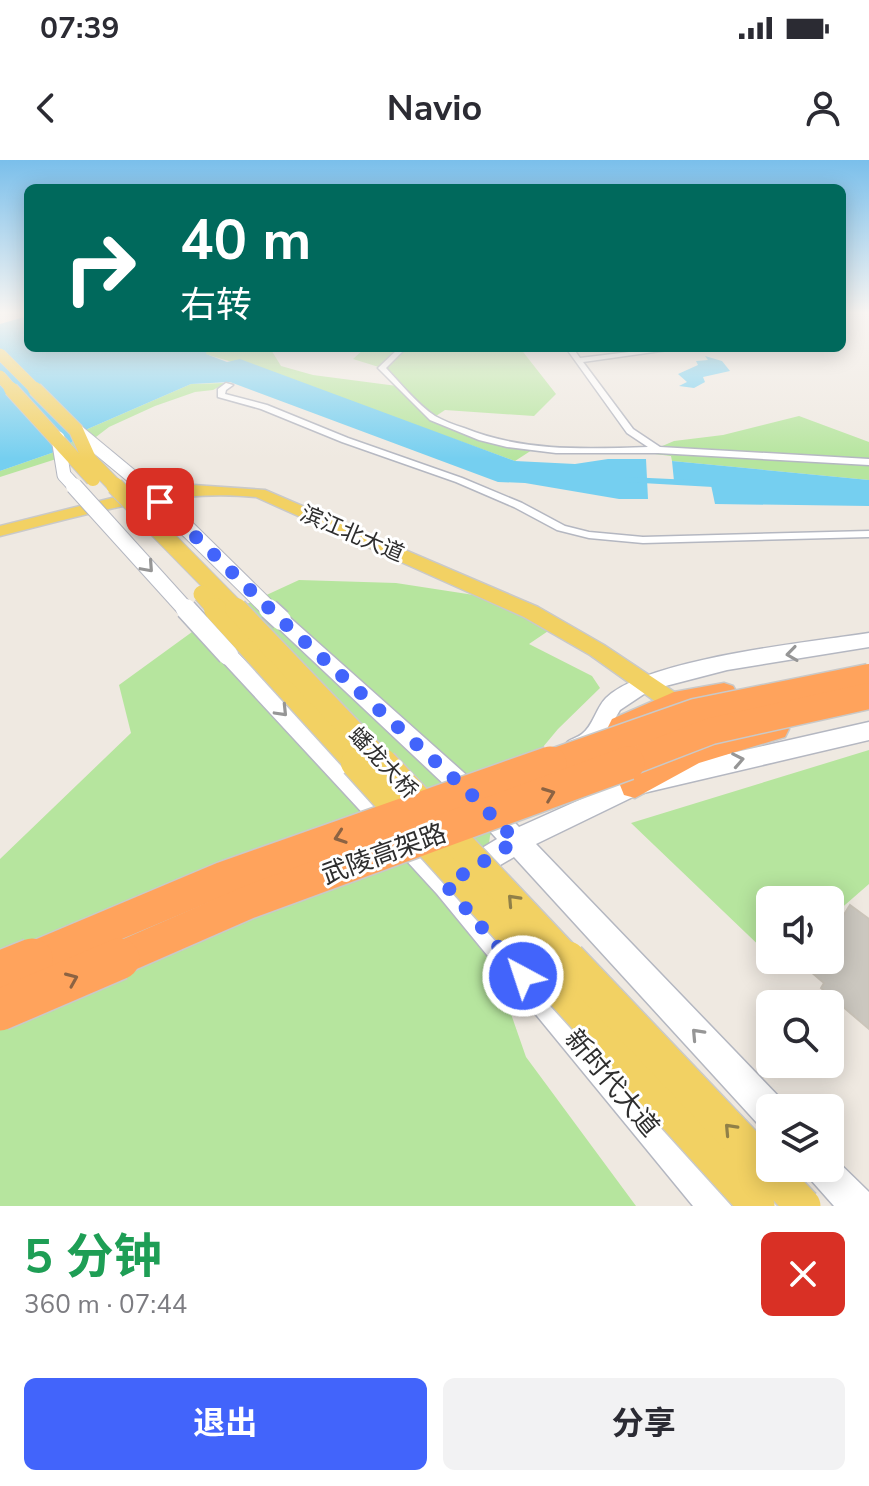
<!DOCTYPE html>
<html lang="zh">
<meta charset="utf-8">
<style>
:root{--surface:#fff;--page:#f2f2f3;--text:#2b2b33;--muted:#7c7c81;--accent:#4264fb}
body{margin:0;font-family:"Nunito Sans","Noto Sans SC",sans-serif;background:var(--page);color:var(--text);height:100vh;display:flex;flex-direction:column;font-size:30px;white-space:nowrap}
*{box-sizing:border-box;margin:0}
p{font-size:26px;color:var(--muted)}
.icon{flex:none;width:44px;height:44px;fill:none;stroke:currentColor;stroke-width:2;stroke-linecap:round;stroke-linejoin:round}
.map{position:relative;height:1046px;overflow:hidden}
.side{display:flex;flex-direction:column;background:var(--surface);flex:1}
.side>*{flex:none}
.hud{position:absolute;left:24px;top:24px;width:822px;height:168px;border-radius:12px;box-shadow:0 4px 20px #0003;background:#00695c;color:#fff;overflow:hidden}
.fabs{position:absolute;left:756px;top:726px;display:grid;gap:16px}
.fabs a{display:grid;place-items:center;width:88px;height:88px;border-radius:12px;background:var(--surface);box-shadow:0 4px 20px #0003;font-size:40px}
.pin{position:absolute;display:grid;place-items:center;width:68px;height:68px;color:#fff;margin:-34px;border-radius:16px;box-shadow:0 4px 12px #0006}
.me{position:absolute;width:88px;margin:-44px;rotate:320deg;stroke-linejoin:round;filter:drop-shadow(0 0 6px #0008)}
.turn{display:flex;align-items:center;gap:28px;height:168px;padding:0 24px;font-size:36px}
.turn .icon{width:104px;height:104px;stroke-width:2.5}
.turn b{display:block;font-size:56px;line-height:68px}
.round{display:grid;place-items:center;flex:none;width:84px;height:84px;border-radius:12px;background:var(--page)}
.summary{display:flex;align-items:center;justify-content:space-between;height:136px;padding:0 24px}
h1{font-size:48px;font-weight:700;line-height:60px;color:#1e9e55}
.cta{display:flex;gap:16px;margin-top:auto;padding:16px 24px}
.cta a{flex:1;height:92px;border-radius:12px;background:var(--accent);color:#fff;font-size:32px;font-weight:700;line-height:92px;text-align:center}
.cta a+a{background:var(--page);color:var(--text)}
.status{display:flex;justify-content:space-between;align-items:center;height:56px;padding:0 40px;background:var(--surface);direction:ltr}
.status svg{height:22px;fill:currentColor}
header{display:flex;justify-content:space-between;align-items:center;height:104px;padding:0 24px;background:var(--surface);font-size:36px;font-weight:700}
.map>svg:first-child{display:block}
</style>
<div class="status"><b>07:39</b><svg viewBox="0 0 49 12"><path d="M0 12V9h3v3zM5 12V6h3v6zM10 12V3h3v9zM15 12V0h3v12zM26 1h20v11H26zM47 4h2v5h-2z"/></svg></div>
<header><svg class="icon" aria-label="back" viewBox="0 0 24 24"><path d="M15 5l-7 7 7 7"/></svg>Navio<svg class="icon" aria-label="person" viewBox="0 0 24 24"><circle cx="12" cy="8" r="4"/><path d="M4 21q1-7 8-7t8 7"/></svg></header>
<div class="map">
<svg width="869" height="1046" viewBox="0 0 869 1046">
<rect width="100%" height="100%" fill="#efe9e1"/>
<!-- green -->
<g fill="#b6e59e">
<polygon points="207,188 270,188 281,206 313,215 397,226 382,208 353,199 365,188 520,188 556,234 534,256 445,250 433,258 469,274 532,290 515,301 277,215 205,194"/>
<polygon points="226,223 213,230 195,232 155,246 109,267 75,293 0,317 0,311 66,288 83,271 191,224"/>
<polygon points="799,256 869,282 869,320 672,301 671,296 646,293 674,281 723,275"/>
<polygon points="299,420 396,423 487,437 557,465 529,484 592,516 600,528 558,569 518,617 490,676 479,762 526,897 636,1046 0,1046 0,699 131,573 119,525 203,464"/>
<polygon points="869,590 869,724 830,758 830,740 770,740 770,796 631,663"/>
</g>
<!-- water -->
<g fill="#75cff0">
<polygon points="28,156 28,188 207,188 206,194 227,202 240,199 515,301 575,304 608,299 646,299 648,339 619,339 525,323 498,322 230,222 191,224 83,271 66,288 0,311 0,164"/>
<polygon points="705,196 722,201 730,211 703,217 705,222 694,228 679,226 687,222 678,214 698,205 696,201 708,200"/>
<polygon points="672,301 869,320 869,346 715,344 711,325 674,321"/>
</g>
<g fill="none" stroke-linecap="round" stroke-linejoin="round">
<!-- canal -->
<polygon fill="#75cff0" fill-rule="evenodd" points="628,317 713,321 719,324 713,327 624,322 624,318"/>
</g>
<!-- building -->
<polygon fill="#cbc7bf" stroke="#cbc5ba" stroke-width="2" points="850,745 869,759 869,869 821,828 824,823 810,811 817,800 830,800 830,758 838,764"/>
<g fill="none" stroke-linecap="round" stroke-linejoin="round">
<defs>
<g id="street">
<path d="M399 188H406L386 208C401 224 417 244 435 256 444 261 454 265 464 268 524 292 585 289 648 287L627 273 566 188H573L580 198 662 188H682L583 202 633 269 660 287 869 299V305L658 293H556L507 287 479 280 430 260 378 208Z"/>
<polygon points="226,223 233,225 226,230 225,234 267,245 348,278 462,318 522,343 565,366 589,372 643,377 869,371 869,377 643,383 589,378 557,370 514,347 456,322 342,282 261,249 218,237 218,229"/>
</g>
<g id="secondary">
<polygon points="281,454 287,455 481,628 519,667 635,615 869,562 869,580 639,634 536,684 782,940 785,948 770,948 770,968 758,964 514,697 468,724 459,720 455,711 459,702 497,679 465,644 275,465 272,460"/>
<path d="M869 473V487L727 510 650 530 620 550 599 586 574 597 566 595 563 588C568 578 574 580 582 574 593 566 596 548 606 538 645 499 810 482 869 473Z"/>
<polygon points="228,488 235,490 400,658 403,667 411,670 455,716 729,1033 734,1046 693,1046 437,734 393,686 390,677 382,674 221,500 218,495"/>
<polygon points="830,994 869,1032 869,1046 834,1046 811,1020 806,1008 830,1008"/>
</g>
<path id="primary" d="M193 325 265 330 538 447 604 485 682 537 685 543 682 549 674 552 666 549 590 495 524 457 256 337C167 328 86 355 0 376V366L128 334Z"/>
<g id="highway">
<polygon points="724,523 733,526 737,533 733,540 679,553 622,578 612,575 608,567 612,559 674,532"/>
<polygon points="775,557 785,561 789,569 785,577 699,603 635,638 624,635 620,625 624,615 681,584"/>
</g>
</defs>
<!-- street casing -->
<use href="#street" stroke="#b4b7c1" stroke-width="3"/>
<!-- secondary casing -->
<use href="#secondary" stroke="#b4b7c1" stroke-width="3"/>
<!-- primary casing -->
<use href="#primary" stroke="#c9c9c9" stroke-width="3"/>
<!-- highway casing -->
<use href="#highway" stroke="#c9c9c9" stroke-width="3"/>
<!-- street -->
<use href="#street" fill="#fff" fill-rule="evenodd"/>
<!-- secondary -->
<use href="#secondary" fill="#fff" fill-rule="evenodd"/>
<!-- primary -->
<use href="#primary" fill="#f2d163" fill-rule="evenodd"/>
<!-- highway -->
<use href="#highway" fill="#ffa35c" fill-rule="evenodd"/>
<defs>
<g id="secondary-bridge-far2">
<polyline points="76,270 146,328"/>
<polyline points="58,278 64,315 76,328"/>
</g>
<g id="secondary-bridge-far1">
<polyline points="74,326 187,451"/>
<polyline points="144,326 271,451"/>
</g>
<g id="secondary-bridge">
<polyline points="186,449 228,495"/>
<polyline points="269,449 281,460"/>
</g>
<g id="primary-bridge-far5">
<polyline points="0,194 37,231"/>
<polyline points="0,216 13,231"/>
</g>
<g id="primary-bridge-far4">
<polyline points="11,229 93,319"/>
<polyline points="35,229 76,270 89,299 117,328"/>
</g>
<g id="primary-bridge-far3">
<polyline points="115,326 238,451"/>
<polyline points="202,434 217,451"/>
</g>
<g id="primary-bridge-far2">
<polyline points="215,449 357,605"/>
<polyline points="236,449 385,605"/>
</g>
<g id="primary-bridge-far1">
<polyline points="355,603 534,801"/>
<polyline points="383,603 570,801"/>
</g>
<g id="primary-bridge">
<polyline points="533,799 757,1046"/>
<polyline points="568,799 803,1046"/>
</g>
<g id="highway-bridge-far2">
<polyline points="544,605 695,552 869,517"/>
<polyline points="623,605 711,571 869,536"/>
</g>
<g id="highway-bridge-far1">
<polyline points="27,801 224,718 550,603"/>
<polyline points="114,801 249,742 628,603"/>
</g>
<g id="highway-bridge">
<polyline points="0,812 32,799"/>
<polyline points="0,850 119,799"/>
</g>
</defs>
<!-- secondary-bridge-far2 casing -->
<use href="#secondary-bridge-far2" stroke="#b4b7c1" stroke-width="15" stroke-linecap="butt"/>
<!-- secondary-bridge-far1 casing -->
<use href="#secondary-bridge-far1" stroke="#b4b7c1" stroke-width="18" stroke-linecap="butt"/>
<!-- secondary-bridge casing -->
<use href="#secondary-bridge" stroke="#b4b7c1" stroke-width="23" stroke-linecap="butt"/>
<!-- primary-bridge-far5 casing -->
<use href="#primary-bridge-far5" stroke="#c9c9c9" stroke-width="12" stroke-linecap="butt"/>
<!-- primary-bridge-far4 casing -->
<use href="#primary-bridge-far4" stroke="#c9c9c9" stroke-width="16" stroke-linecap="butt"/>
<!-- primary-bridge-far3 casing -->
<use href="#primary-bridge-far3" stroke="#c9c9c9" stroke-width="19" stroke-linecap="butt"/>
<!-- primary-bridge-far2 casing -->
<use href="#primary-bridge-far2" stroke="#c9c9c9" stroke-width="25" stroke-linecap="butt"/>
<!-- primary-bridge-far1 casing -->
<use href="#primary-bridge-far1" stroke="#c9c9c9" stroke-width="31" stroke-linecap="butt"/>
<!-- primary-bridge casing -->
<use href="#primary-bridge" stroke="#c9c9c9" stroke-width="38" stroke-linecap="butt"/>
<!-- highway-bridge-far2 casing -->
<use href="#highway-bridge-far2" stroke="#c9c9c9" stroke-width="29" stroke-linecap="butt"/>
<!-- highway-bridge-far1 casing -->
<use href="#highway-bridge-far1" stroke="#c9c9c9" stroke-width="36" stroke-linecap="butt"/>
<!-- highway-bridge casing -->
<use href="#highway-bridge" stroke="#c9c9c9" stroke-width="44" stroke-linecap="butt"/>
<!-- secondary-bridge-far2 -->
<use href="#secondary-bridge-far2" stroke="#fff" stroke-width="13"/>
<!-- secondary-bridge-far1 -->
<use href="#secondary-bridge-far1" stroke="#fff" stroke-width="16"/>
<!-- secondary-bridge -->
<use href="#secondary-bridge" stroke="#fff" stroke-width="20"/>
<!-- primary-bridge-far5 -->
<use href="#primary-bridge-far5" stroke="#f2d163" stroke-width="11"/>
<!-- primary-bridge-far4 -->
<use href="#primary-bridge-far4" stroke="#f2d163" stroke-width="14"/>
<!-- primary-bridge-far3 -->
<use href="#primary-bridge-far3" stroke="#f2d163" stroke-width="17"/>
<!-- primary-bridge-far2 -->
<use href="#primary-bridge-far2" stroke="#f2d163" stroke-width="22"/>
<!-- primary-bridge-far1 -->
<use href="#primary-bridge-far1" stroke="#f2d163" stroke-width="28"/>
<!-- primary-bridge -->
<use href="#primary-bridge" stroke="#f2d163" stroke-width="35"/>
<!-- highway-bridge-far2 -->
<use href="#highway-bridge-far2" stroke="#ffa35c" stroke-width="26"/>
<!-- highway-bridge-far1 -->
<use href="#highway-bridge-far1" stroke="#ffa35c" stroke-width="33"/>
<!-- highway-bridge -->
<use href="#highway-bridge" stroke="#ffa35c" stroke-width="41"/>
</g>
<!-- one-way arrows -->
<defs><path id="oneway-chevron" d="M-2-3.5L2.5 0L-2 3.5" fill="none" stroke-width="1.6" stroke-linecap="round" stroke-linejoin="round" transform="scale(2)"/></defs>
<g stroke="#969696">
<use href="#oneway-chevron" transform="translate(148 407) rotate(48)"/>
<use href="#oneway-chevron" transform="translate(792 494) rotate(172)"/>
<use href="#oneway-chevron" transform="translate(282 551) rotate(46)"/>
<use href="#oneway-chevron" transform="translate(738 600) rotate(-11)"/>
<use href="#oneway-chevron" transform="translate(697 874) rotate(-133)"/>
</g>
<g stroke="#8c6343">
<use href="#oneway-chevron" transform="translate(549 634) rotate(-21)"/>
<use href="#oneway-chevron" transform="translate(340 677) rotate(161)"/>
<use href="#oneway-chevron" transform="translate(72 819) rotate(-23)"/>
</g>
<g stroke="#908048">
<use href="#oneway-chevron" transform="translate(513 740) rotate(-133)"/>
<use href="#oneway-chevron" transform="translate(730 969) rotate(-133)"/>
</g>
<!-- sky -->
<linearGradient id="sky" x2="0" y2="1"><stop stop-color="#7abfeb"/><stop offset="0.51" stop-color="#f8f5f2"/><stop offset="1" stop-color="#f8f5f2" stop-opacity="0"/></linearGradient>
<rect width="869" height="299" fill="url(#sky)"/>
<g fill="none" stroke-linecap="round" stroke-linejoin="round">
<!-- route -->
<polyline stroke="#4264fb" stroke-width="14" stroke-dasharray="0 25.2" points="160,342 281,460 473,636 516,681 446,725 523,816"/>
</g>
<g text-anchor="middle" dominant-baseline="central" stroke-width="6" stroke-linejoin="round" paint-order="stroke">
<!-- street labels -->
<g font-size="22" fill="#2e2e2e" stroke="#fff">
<text transform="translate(352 374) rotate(23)">滨江北大道</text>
<text transform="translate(383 603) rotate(47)">蟠龙大桥</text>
</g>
<!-- near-street labels -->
<g font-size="26" fill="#2e2e2e" stroke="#fff">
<text transform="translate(384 694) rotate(-20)">武陵高架路</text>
<text transform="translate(612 923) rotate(50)">新时代大道</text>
</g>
</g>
</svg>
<div class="fabs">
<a><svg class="icon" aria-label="sound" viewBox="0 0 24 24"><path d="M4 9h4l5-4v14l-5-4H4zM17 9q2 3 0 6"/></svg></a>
<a><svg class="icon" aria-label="search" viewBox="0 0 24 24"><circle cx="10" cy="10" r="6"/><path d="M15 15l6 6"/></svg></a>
<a><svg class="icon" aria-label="layers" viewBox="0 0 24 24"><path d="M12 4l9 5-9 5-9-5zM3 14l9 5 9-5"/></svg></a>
</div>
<div class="pin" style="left:160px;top:342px;background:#d93025"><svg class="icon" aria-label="arrive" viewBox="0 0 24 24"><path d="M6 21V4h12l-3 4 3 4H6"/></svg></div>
<svg class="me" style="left:523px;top:816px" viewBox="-20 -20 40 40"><circle r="17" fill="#4264fb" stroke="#fff" stroke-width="3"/><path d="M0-11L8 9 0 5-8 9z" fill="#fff"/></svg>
<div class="hud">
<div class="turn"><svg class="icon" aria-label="right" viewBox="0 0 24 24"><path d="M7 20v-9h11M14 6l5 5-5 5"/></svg><div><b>40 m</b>右转</div></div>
</div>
</div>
<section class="side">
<div class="summary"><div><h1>5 分钟</h1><p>360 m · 07:44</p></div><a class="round" style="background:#d93025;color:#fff"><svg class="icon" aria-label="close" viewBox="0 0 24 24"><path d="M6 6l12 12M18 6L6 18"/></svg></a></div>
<div class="cta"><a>退出</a><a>分享</a></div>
</section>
